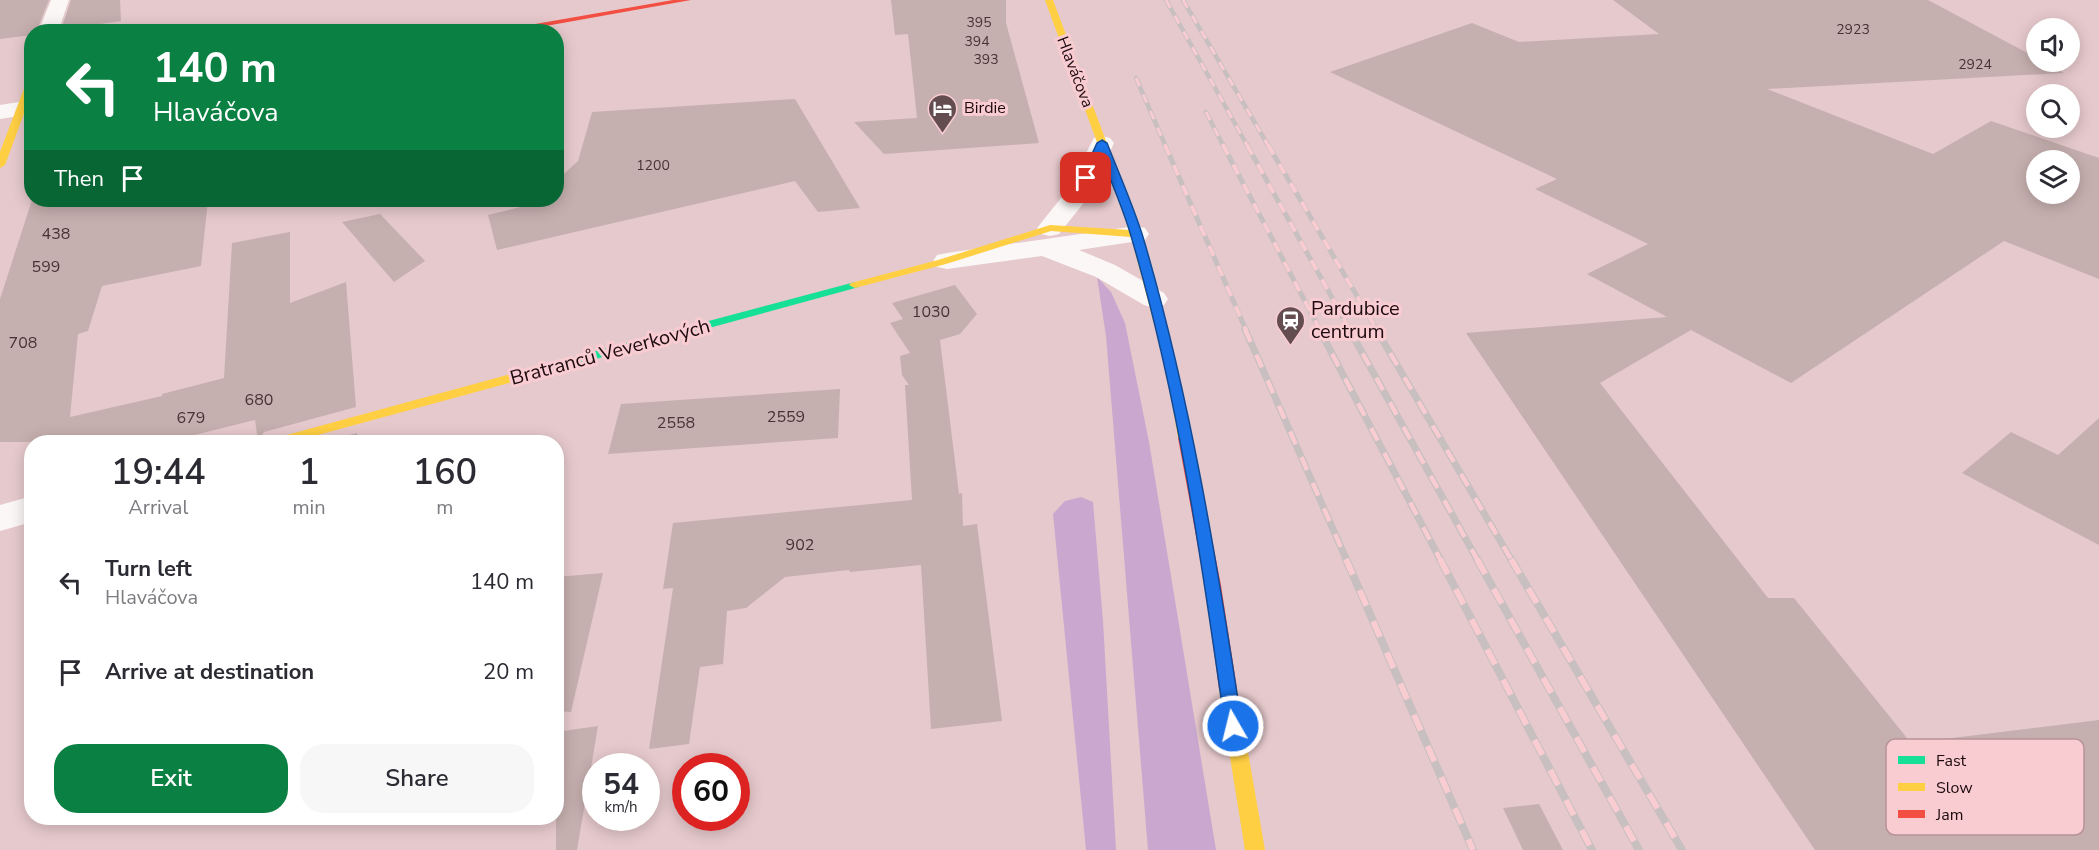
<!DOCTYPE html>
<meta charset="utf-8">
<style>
:root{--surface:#fff;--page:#f7f7f7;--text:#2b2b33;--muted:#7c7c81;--accent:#0b8043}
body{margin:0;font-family:"Nunito Sans",sans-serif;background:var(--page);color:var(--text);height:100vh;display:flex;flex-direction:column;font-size:22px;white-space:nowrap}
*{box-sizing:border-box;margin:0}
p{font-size:20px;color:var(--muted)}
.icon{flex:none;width:33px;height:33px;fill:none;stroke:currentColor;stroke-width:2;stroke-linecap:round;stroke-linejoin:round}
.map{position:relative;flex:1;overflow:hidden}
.sheet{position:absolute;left:24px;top:435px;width:540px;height:390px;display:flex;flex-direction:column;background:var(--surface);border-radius:24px;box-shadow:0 3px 15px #0003}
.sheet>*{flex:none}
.guide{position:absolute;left:24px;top:24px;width:540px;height:183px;border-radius:24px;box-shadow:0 3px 15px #0003;background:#0b8043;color:#fff;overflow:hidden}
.fabs{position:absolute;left:2026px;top:18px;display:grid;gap:12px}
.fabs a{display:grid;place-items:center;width:54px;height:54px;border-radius:50%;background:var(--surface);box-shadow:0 3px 15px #0003;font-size:30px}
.speed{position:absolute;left:582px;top:753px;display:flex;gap:12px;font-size:30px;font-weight:700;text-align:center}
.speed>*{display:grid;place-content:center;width:78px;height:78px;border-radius:50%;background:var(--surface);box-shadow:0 3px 15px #0003;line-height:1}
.speed small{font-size:15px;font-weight:400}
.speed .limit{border:9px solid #d22;background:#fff;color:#111}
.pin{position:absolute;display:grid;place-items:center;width:51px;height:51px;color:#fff;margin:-26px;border-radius:12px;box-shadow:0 3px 9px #0006}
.me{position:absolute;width:66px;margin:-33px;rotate:352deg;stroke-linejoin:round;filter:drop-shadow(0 0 4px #0008)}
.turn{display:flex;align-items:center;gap:21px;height:126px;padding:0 30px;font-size:27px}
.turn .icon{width:78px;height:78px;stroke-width:2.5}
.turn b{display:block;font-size:42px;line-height:51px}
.then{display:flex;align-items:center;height:57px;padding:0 30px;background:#0003;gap:12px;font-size:22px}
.eta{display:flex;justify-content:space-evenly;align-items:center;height:102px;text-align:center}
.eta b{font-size:36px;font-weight:600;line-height:42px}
.action{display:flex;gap:12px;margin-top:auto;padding:12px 30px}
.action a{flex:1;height:69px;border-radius:24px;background:var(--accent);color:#fff;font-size:24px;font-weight:600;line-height:69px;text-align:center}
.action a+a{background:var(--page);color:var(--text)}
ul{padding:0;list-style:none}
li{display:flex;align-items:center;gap:18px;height:90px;padding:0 30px}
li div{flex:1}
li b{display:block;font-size:22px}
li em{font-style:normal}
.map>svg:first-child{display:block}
</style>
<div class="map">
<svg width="2099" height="850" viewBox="0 0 2099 850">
<rect width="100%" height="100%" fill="#e6c9cc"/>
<!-- green -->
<g fill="#c9a7cf">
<polygon points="1097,277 1111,292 1125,323 1149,442 1216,850 1148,850 1106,336"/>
<polygon points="1081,497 1093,502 1103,621 1116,850 1086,850 1053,514 1065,501"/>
</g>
<!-- building -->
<g fill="#c6afaf" fill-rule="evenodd">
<polygon points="0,0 49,0 36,32 32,32 32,35 0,39"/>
<polygon points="71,0 120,0 121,21 61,30"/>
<polygon points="891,0 1006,0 1006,23 1039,143 884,154 854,122 917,118 908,34 895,35"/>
<path d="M1613 0H1928L2037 58V62H2043L2064 73 1767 89 1933 154 1991 121 2099 158V279L2004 241 1791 383 1691 330 1600 383 1768 598H1794L1911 743 2099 720V850H1815L1466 333 1667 317 1587 274 1648 244 1535 189 1557 179 1330 72 1472 23 1519 42 1659 34ZM2037 160H2070V194H2037Z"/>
<polygon points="795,99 860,208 818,212 795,181 497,250 488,215 529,205 535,200 556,200 556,181 578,161 592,112"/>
<polygon points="32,200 208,200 201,266 102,286 88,331 78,334 70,417 162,396 162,394 224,378 232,243 290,232 290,303 346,282 356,407 264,432 258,441 255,420 166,442 0,442 0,299"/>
<polygon points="380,214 425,261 394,282 342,222"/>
<polygon points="955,285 977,314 960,334 940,340 959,494 962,493 963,526 977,524 1002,721 931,729 921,565 850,572 849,570 785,577 746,608 727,611 723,664 700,667 689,744 649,749 673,588 663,589 673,523 912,500 905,385 909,385 902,375 900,356 910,353 890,323 903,319 892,303"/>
<polygon points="840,389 838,438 608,454 621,404"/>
<polygon points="2099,418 2099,545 1962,473 2011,432 2058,455"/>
<polygon points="357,433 357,442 323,442"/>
<polygon points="603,573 571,712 556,711 556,577"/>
<polygon points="598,726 577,850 556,850 556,732"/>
<polygon points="1539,804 1563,850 1523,850 1503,808"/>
</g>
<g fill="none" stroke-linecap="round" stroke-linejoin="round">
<!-- street -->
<g fill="#fbf7f7" fill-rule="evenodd">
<polygon points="51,0 69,0 58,32 38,32"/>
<polygon points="32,100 32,114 0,119 0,105"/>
<polygon points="1102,136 1110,138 1114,143 1090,195 1059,234 1050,236 1041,234 1037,228 1065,193 1094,138"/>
<polygon points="1136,226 1145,228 1149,234 1145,240 1079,250 1115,265 1164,293 1168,299 1164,305 1154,308 1144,305 1096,277 1042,256 947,269 937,267 933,261 937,255 947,253"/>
<polygon points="32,496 32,522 0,531 0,505"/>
</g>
<!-- fast -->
<polygon fill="#16e098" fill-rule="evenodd" points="855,282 861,285 859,287 537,375 531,371 532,368"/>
<!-- slow -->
<g fill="#ffcf43" fill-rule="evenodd">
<polygon points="1045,0 1053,0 1141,234 1178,369 1192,438 1190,441 1180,441 1178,438 1166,369 1131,237 1051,231 946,264 855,288 849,285 851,283 938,260 1050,225 1129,230"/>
<polygon points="32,75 32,92 5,165 0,168 0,152 28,78"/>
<polygon points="537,367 543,371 542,374 292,442 270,442 272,439"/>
<polygon points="1228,682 1234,684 1237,689 1265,850 1245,850 1219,689 1222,684"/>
</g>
<!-- jam -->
<g fill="#f24e42" fill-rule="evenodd">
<polygon points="673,0 691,0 512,32 490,32"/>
<polygon points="1185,433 1192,438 1221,585 1237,689 1234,694 1228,696 1222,694 1219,689 1205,585 1178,438"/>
</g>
<defs>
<g id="rail-far3">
<polyline points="1166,0 1248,147"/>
<polyline points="1183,0 1269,147"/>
<polyline points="1136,78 1166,147"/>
<polyline points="1206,112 1224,147"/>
</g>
<g id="rail-far2">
<polyline points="1165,145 1246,330"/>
<polyline points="1223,145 1320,330"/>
<polyline points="1247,145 1350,330"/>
<polyline points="1268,145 1377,330"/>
</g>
<g id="rail-far1">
<polyline points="1245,329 1347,561"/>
<polyline points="1319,329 1441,561"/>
<polyline points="1349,329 1478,561"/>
<polyline points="1376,329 1512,561"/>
</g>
<g id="rail">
<polyline points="1346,559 1473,850"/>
<polyline points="1440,559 1592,850"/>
<polyline points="1477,559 1639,850"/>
<polyline points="1511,559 1682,850"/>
</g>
</defs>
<!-- rail-far3 casing -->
<use href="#rail-far3" stroke="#c7bfc0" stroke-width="4.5"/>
<!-- rail-far2 casing -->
<use href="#rail-far2" stroke="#c7bfc0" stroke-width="5"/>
<!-- rail-far1 casing -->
<use href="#rail-far1" stroke="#c7bfc0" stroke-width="7"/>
<!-- rail casing -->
<use href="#rail" stroke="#c7bfc0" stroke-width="8"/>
<!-- rail-far3 -->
<use href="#rail-far3" stroke="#f9ccd2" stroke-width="3" stroke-dasharray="9" stroke-linecap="butt"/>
<!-- rail-far2 -->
<use href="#rail-far2" stroke="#f9ccd2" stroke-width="4" stroke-dasharray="11" stroke-linecap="butt"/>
<!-- rail-far1 -->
<use href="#rail-far1" stroke="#f9ccd2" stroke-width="4.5" stroke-dasharray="14" stroke-linecap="butt"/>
<!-- rail -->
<use href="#rail" stroke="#f9ccd2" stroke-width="6" stroke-dasharray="17" stroke-linecap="butt"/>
</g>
<!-- route -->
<path fill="#1a73e8" stroke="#114b97" stroke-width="1.5" d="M1102 140 1107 143C1119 174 1133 205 1143 237 1190 396 1217 561 1242 726L1240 731 1233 733 1227 731 1225 726C1202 562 1178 395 1131 236 1123 208 1111 182 1101 155L1089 180 1081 178 1097 143Z"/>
<!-- icons -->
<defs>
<symbol id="hotel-pin" viewBox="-11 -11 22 30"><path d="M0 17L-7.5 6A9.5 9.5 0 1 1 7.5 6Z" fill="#634d50" stroke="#f9ccd2"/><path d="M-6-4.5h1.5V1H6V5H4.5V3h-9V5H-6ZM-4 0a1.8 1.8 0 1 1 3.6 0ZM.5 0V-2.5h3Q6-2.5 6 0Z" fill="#fff"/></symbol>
<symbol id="station-pin" viewBox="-11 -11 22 30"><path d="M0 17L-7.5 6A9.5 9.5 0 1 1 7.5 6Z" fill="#634d50" stroke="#f9ccd2"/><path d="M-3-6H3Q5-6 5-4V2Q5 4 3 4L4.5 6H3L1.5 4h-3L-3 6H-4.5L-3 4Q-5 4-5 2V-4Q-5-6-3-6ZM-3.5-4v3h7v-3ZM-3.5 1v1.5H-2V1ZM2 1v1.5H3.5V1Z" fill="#fff"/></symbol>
</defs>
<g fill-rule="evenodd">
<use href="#hotel-pin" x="926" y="92" width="33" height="45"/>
<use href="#station-pin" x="1274" y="304" width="33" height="45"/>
</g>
<g text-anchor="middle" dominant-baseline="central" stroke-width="6" stroke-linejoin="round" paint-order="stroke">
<!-- far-number labels -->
<g font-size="14" fill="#463336">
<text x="979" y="22">395</text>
<text x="1853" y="29">2923</text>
<text x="977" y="41">394</text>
<text x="986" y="59">393</text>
<text x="1975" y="64">2924</text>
<text x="653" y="165">1200</text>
</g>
<!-- far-street labels -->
<g font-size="16" fill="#1c0a0d" stroke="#f9ccd2">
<text transform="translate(1075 72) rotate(69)">Hlaváčova</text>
</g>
<!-- far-poi labels -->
<g font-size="16" fill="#1c0a0d" stroke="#f9ccd2" text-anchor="start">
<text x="964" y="108">Birdie</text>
</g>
<!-- number labels -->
<g font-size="16" fill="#463336">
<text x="56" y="234">438</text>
<text x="46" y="267">599</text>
<text x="931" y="312">1030</text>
<text x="23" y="343">708</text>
<text x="259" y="400">680</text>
<text x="786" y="417">2559</text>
<text x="191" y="418">679</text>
<text x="676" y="423">2558</text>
<text x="800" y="545">902</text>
</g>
<!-- poi labels -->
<g font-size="20" fill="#1c0a0d" stroke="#f9ccd2" text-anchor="start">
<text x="1311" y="308">Pardubice<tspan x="1311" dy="23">centrum</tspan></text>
</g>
<!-- street labels -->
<g font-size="20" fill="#1c0a0d" stroke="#f9ccd2">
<text transform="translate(610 352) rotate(-15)">Bratranců Veverkových</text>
</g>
</g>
<!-- legend -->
<rect x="1886" y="739" width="198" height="96" rx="9" fill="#f9ccd2" stroke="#b79297" stroke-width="1.5"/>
<rect x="1898" y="756" width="27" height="8" fill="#16e098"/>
<rect x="1898" y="783" width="27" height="8" fill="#ffcf43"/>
<rect x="1898" y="810" width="27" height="8" fill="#f24e42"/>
<g font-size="16" fill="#1c0a0d">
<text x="1936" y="766">Fast</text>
<text x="1936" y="793">Slow</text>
<text x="1936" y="820">Jam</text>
</g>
</svg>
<div class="fabs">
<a><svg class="icon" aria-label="sound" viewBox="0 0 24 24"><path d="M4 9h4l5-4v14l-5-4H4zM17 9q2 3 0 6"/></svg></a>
<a><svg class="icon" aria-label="search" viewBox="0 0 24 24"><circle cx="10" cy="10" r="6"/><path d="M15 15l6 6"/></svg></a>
<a><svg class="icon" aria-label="layers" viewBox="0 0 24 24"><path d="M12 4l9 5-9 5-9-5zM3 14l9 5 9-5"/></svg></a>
</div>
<div class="speed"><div>54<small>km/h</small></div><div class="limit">60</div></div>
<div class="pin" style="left:1086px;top:178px;background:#d93025"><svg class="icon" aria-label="arrive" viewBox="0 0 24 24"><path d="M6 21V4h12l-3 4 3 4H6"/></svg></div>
<svg class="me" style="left:1233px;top:726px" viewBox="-20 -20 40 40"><circle r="17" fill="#1a73e8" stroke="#fff" stroke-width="3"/><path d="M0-11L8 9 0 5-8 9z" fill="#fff"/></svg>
<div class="guide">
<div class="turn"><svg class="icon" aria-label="left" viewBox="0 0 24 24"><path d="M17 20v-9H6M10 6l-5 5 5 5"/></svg><div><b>140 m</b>Hlaváčova</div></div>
<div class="then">Then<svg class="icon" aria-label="arrive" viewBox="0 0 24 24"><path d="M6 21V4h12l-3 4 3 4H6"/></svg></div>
</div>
<section class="sheet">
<div class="eta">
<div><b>19:44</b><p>Arrival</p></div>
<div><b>1</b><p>min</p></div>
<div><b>160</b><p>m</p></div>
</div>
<ul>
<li><svg class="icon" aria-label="left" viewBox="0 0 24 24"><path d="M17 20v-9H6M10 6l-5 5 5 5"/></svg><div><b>Turn left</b><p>Hlaváčova</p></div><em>140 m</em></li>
<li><svg class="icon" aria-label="arrive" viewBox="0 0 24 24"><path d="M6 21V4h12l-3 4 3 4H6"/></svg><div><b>Arrive at destination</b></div><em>20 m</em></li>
</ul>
<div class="action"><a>Exit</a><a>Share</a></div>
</section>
</div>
